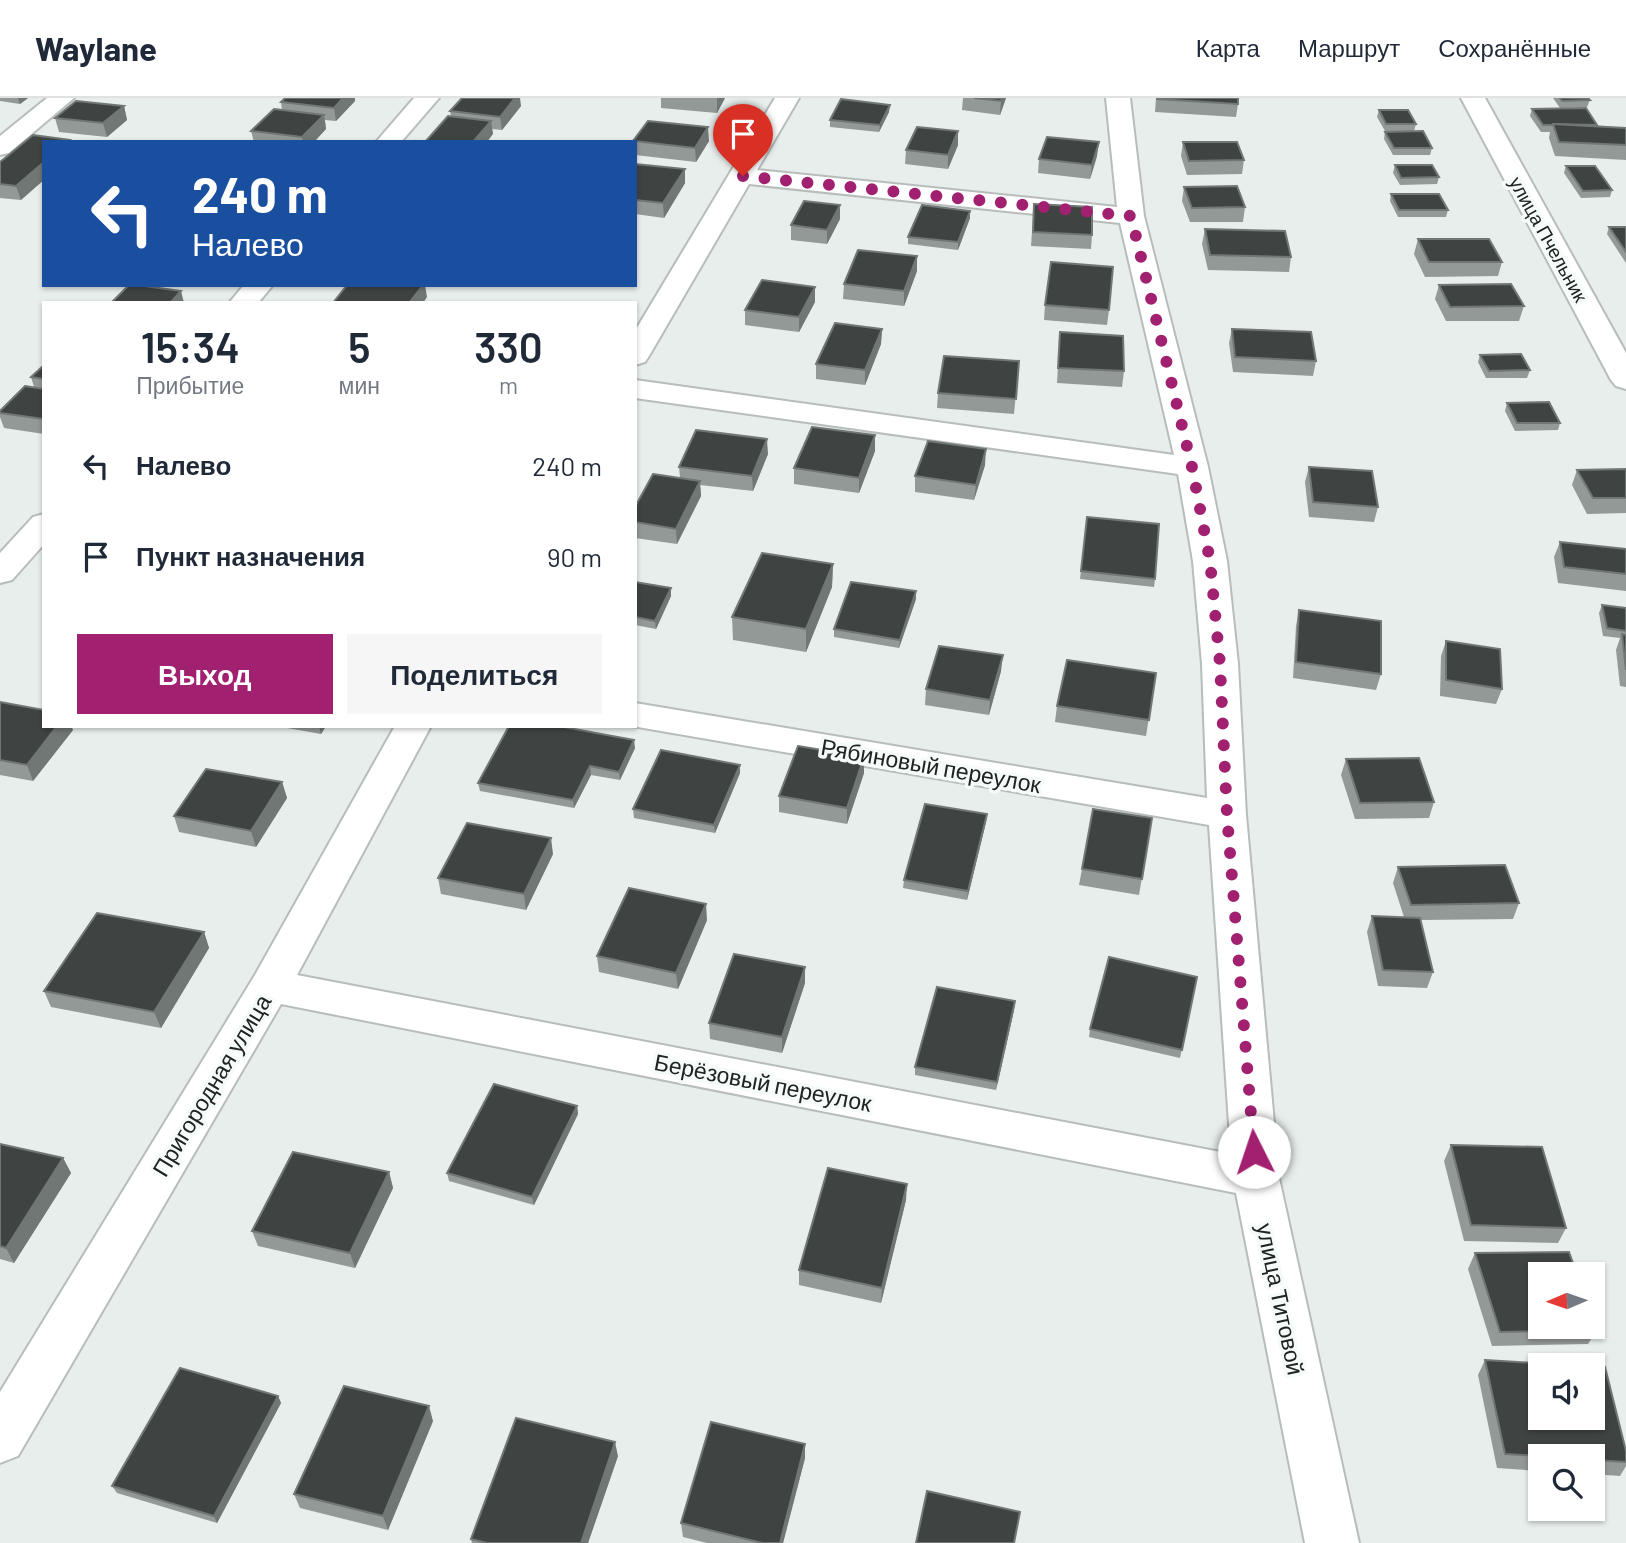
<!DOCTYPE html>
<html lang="ru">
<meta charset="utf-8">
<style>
:root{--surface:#fff;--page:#f6f6f7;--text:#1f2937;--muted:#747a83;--line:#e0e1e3;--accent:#a12070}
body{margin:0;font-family:Barlow,sans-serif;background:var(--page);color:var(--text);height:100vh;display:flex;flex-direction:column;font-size:26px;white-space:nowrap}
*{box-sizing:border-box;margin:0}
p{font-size:23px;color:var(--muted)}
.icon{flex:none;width:38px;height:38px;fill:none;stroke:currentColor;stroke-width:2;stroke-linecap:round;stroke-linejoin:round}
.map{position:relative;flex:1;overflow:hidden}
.panel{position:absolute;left:42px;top:203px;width:595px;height:427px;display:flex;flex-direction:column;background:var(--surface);border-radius:0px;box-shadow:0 2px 5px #0004}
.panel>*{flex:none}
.top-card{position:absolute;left:42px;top:42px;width:595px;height:147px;border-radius:0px;box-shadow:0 2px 5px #0004;background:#1a4fa0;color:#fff;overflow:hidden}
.needle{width:46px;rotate:268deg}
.controls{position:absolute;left:1528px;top:1164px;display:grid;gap:14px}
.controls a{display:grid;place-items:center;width:77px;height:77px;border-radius:0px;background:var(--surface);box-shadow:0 2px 5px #0004;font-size:35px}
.pin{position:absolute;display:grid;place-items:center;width:60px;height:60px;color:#fff;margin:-72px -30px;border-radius:50% 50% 50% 0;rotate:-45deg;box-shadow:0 0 7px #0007}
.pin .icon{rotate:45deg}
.me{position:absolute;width:77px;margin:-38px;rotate:356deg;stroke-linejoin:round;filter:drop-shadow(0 0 5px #0008)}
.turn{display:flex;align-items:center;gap:24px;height:147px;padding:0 35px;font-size:32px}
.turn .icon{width:91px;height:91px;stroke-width:2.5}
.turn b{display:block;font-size:49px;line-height:60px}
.eta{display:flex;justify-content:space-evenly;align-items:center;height:119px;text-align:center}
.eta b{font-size:42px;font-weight:600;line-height:49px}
.cta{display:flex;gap:14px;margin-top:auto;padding:14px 35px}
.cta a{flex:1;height:80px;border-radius:0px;background:var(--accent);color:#fff;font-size:28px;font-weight:600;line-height:80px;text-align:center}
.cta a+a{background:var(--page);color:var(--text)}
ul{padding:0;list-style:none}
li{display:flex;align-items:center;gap:21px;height:91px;padding:0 35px}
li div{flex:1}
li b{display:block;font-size:26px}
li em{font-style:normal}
header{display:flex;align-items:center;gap:42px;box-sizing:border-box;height:98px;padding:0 35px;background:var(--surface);border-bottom:2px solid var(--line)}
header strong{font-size:33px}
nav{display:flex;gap:38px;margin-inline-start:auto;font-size:24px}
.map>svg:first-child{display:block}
</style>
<header>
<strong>Waylane</strong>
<nav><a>Карта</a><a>Маршрут</a><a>Сохранённые</a></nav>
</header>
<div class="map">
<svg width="1626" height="1445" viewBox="0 0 1626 1445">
<rect width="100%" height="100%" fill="#e7eeeb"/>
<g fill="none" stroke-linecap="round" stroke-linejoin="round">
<defs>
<g id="minor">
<polygon points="47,0 74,0 9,55 0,57 0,38"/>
<polygon points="414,0 439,0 401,44 376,44"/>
<polygon points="775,0 799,0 757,72 1117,109 1106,0 1130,0 1144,118 1208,369 1227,463 1238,566 1246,717 1279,1080 1359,1445 1305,1445 1236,1095 281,906 18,1358 0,1365 0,1294 255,877 395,628 431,628 297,877 1231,1056 1209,727 632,628 635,628 635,605 1207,700 1202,566 1193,463 1178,376 635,300 635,282 1174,357 1120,125 749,86 649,258 645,264 635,267 635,233"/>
<polygon points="1461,0 1485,0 1626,255 1626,291 1616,288 1611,282"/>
<polygon points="244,187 273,187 258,205 229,205"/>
<polygon points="44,416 44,446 12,482 0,485 0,455 33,419"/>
</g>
</defs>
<!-- minor casing -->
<use href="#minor" stroke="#b7bdba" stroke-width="4"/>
<!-- minor -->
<use href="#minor" fill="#fff" fill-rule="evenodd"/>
</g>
<!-- wall -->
<g fill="#939996">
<polygon points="0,0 28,0 20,6 0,3"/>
<polygon points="661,0 725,0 717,15 661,10"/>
<polygon points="963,0 1006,0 1000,17 962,12"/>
<polygon points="1156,0 1238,0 1238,6 1236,19 1155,14"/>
<polygon points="1553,0 1588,0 1590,2 1587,9 1560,10"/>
<polygon points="355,3 336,23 325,22 326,31 314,44 254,44 251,33 282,12 281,4"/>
<polygon points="124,8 127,22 107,39 59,34 55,20"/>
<polygon points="521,8 502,32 492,31 493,36 451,18 450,13"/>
<polygon points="1532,11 1597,27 1597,28 1626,30 1626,62 1555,58 1549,40 1550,34 1541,34 1530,18"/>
<polygon points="1379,12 1416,26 1414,33 1385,33 1377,19"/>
<polygon points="889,14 879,34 830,29 830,22"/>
<polygon points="958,33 958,47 948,71 905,66 906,52"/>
<polygon points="1385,34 1432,50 1430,57 1393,57 1384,41"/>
<polygon points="70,42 21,102 0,100 0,64"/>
<polygon points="709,43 696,64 635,57 635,44"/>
<polygon points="1183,44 1244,62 1242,76 1187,77 1181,58"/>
<polygon points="1097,58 1090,81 1038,75 1039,61"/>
<polygon points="635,66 685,71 685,85 664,120 635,116"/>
<polygon points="1395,67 1439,79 1437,86 1400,87 1393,75"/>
<polygon points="1566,68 1612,92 1610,99 1581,100 1564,75"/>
<polygon points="1184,89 1245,109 1243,124 1190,124 1182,103"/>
<polygon points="1391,96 1448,112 1446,119 1398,119 1390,103"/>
<polygon points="1034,106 1092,137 1091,151 1031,148"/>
<polygon points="970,113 970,120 958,152 908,146 908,139"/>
<polygon points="840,121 827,146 791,142 791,127"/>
<polygon points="1609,129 1626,129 1626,165 1607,136"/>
<polygon points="1205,131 1291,159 1289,174 1208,172 1202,146"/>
<polygon points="1418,141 1502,164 1498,178 1425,179 1414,156"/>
<polygon points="917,173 904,208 843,201 844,186"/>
<polygon points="1439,187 1524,208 1519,223 1446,223 1435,201"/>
<polygon points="815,204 799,234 745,227 745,212"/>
<polygon points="1045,207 1109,212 1107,227 1044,222"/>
<polygon points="882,231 881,246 865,287 816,281 816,266"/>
<polygon points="1232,231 1316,263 1313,278 1233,274 1229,245"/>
<polygon points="1060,234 1124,273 1122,289 1057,285"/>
<polygon points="1480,257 1530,272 1527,280 1486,280 1478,264"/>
<polygon points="1019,263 1014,316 937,310 938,295"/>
<polygon points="44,267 44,336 4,330 0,319 0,313 34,289 31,279"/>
<polygon points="1507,305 1560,325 1558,332 1515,333 1505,313"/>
<polygon points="875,337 875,353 859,395 794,386 794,370"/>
<polygon points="768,356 753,393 700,387 701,398 677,446 635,440 635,409 680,380 679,369"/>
<polygon points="985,367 974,402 915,394 915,378"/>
<polygon points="1309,369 1378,409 1374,424 1309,419 1305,384"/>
<polygon points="1626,371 1626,415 1587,416 1572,387 1577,372"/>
<polygon points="1087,419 1155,481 1154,489 1080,481"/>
<polygon points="1560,444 1626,451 1626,493 1558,485 1554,459"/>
<polygon points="833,466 832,489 806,554 733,542 732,519"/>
<polygon points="635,484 671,498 656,531 635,527"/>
<polygon points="916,493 916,501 899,550 834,539 834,531"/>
<polygon points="1602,507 1626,510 1626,589 1620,588 1616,552 1620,540 1603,538 1599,515"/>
<polygon points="1299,512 1381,576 1376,592 1293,580 1296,528"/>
<polygon points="1446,543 1502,591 1496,606 1440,598 1441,558"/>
<polygon points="1001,573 989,617 925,607 926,591"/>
<polygon points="1156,575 1146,638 1055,624 1057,608"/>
<polygon points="0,604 44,628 71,628 73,632 33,683 0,677"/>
<polygon points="276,628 326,628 321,636"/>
<polygon points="635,650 620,682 591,677 574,710 480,693 478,685"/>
<polygon points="1346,661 1434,704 1429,720 1355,721 1341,677"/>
<polygon points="740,675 715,735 634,720 633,711"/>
<polygon points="864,675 847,726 779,714 779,698"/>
<polygon points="282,684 287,700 256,749 179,734 174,718"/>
<polygon points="987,716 986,724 967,802 903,790 904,782"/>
<polygon points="1152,720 1139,797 1079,787 1082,771"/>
<polygon points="553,756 526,812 441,796 438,780"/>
<polygon points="1398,769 1519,805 1513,821 1421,822 1433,874 1427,890 1378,888 1367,834 1372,818 1404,819 1393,785"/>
<polygon points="707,822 678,891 599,874 597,858"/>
<polygon points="204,834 209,850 161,930 51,909 44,893"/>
<polygon points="1197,879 1180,960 1089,939 1090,931"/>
<polygon points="805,885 782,955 710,941 709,925"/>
<polygon points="1014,912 996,992 915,977 915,969"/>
<polygon points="577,1008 578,1016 534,1107 449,1083 447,1075"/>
<polygon points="0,1046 63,1060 71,1075 14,1165 0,1161"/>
<polygon points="1451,1047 1566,1130 1558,1145 1464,1143 1444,1063"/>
<polygon points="389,1074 393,1090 355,1170 258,1148 252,1133"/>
<polygon points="906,1102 881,1205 799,1187 799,1172"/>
<polygon points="1475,1155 1597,1232 1588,1246 1492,1248 1468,1171"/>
<polygon points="1485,1262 1626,1353 1626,1368 1620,1378 1592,1376 1592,1358 1540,1358 1540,1373 1497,1370 1478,1277"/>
<polygon points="278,1298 281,1305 217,1425 117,1395 112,1388"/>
<polygon points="433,1323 388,1432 300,1410 294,1396"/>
<polygon points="805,1346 805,1360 783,1445 707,1445 683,1439 681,1425"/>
<polygon points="618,1358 588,1445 472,1445 471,1441"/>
</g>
<!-- shaded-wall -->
<g fill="#717775">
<polygon points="18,0 28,0 20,6"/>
<polygon points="343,0 355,0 355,3 336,23 334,10"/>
<polygon points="515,0 520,0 521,8 502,32 500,19"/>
<polygon points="717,0 725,0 717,15"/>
<polygon points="1002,0 1006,0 1000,17 1001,3"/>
<polygon points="890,7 889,14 879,34 880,27"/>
<polygon points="124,8 127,22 107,39 103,25"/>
<polygon points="324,17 326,31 314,44 303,44 302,39"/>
<polygon points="491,23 493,36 487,44 473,44"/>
<polygon points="708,29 709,43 696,64 695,50"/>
<polygon points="958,33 958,47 948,71 948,57"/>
<polygon points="1099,44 1097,58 1090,81 1092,67"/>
<polygon points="44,64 44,82 21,102 16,88"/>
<polygon points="685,71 685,85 664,120 663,105"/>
<polygon points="840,107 840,121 827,146 827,132"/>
<polygon points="970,113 970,120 958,152 958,144"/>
<polygon points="917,158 917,173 904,208 904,193"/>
<polygon points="423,187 425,187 427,199 423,205 409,205"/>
<polygon points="815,189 815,204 799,234 799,219"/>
<polygon points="181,193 184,205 170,205"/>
<polygon points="882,231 881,246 865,287 865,272"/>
<polygon points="875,337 875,353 859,395 859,380"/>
<polygon points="767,341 768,356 753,393 752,378"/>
<polygon points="986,351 985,367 974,402 976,387"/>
<polygon points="700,383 701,398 677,446 676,431"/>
<polygon points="833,466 832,489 806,554 806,531"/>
<polygon points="671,490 671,498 656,531 655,523"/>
<polygon points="916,493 916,501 899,550 900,542"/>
<polygon points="1003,557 1001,573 989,617 990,602"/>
<polygon points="57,628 71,628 73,632 33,683 27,667"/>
<polygon points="319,628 326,628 321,636"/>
<polygon points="634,642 635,650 620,682 619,674"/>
<polygon points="864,659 864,675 847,726 847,710"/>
<polygon points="740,667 740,675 715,735 714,727"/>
<polygon points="590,668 591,677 574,710 573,702"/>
<polygon points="282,684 287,700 256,749 251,733"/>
<polygon points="987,716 986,724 967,802 968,793"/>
<polygon points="551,740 553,756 526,812 524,796"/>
<polygon points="706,806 707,822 678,891 676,875"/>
<polygon points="204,834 209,850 161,930 154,914"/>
<polygon points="805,869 805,885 782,955 782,939"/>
<polygon points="1015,903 1014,912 996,992 997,984"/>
<polygon points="577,1008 578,1016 534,1107 532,1099"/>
<polygon points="63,1060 71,1075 14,1165 6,1150"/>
<polygon points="389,1074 393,1090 355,1170 350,1155"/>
<polygon points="907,1086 906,1102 881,1205 882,1190"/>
<polygon points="278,1298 281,1305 217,1425 214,1418"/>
<polygon points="429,1308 433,1323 388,1432 383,1418"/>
<polygon points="615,1344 618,1358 588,1445 581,1445"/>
<polygon points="805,1346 805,1360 783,1445 780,1445"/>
</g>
<!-- building -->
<g fill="#3f4442" stroke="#717775" stroke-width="2">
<polygon points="285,0 343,0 334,10 281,4"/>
<polygon points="462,0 515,0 500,19 450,13"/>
<polygon points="974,0 1002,0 1001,3"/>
<polygon points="1157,0 1238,0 1238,6 1157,1"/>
<polygon points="1560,0 1588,0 1590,2 1562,3"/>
<polygon points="841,1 890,7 880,27 830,22"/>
<polygon points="76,3 124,8 103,25 55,20"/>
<polygon points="1586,10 1597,27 1553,26 1553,27 1543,27 1532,11"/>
<polygon points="274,11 324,17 302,39 251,33"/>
<polygon points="1379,12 1408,12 1416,26 1386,26"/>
<polygon points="448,18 491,23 473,44 425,44"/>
<polygon points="648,23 708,29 695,50 633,43"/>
<polygon points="1553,26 1626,30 1626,47 1559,44"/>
<polygon points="917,29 958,33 948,57 906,52"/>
<polygon points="1423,33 1432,50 1394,50 1385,34"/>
<polygon points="33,37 70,42 68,44 44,44 44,64 16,88 0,86 0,64"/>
<polygon points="1047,39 1099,44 1092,67 1039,61"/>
<polygon points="1183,44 1237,44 1244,62 1189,63"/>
<polygon points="635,66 685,71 663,105 635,102"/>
<polygon points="1395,67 1432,67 1439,79 1401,80"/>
<polygon points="1566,68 1595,68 1612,92 1583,93"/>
<polygon points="1237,88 1245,109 1192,110 1184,89"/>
<polygon points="1391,96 1439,96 1448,112 1399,112"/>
<polygon points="804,103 840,107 827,132 791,127"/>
<polygon points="1034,106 1092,109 1092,137 1033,134"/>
<polygon points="922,107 970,113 958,144 908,139"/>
<polygon points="1609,129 1626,129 1626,154"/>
<polygon points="1205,131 1285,133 1291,159 1210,157"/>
<polygon points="1418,141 1489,141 1502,164 1429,164"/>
<polygon points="858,152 917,158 904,193 844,186"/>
<polygon points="1051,164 1113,169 1109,212 1045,207"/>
<polygon points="762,182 815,189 799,219 745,212"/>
<polygon points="1511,186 1524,208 1450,209 1439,187"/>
<polygon points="129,187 137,187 181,193 170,205 111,205"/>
<polygon points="347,187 423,187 409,205 333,205"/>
<polygon points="835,225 882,231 865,272 816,266"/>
<polygon points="1232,231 1311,234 1316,263 1235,259"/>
<polygon points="1060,234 1123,238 1124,273 1058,270"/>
<polygon points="1521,256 1530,272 1489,273 1480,257"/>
<polygon points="944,258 1019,263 1016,301 938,295"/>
<polygon points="44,267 44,281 31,279"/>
<polygon points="25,288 44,291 44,321 0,315 0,313"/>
<polygon points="1549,304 1560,325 1517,325 1507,305"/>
<polygon points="812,329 875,337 859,380 794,370"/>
<polygon points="696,332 767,341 752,378 679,369"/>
<polygon points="928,343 986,351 976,387 915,378"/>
<polygon points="1309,369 1372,373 1378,409 1313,404"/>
<polygon points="1626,371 1626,400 1593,400 1577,372"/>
<polygon points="653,376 700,383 676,431 635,424 635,409"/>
<polygon points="1087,419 1159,426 1155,481 1081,473"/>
<polygon points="1560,444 1626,451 1626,476 1564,469"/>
<polygon points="762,455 833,466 806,531 732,519"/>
<polygon points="635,484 671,490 655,523 635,519"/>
<polygon points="851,484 916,493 900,542 834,531"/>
<polygon points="1602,507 1626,510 1626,533 1607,530"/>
<polygon points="1299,512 1381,523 1381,576 1296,564"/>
<polygon points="1622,536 1626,537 1626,572"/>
<polygon points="1446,543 1500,551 1502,591 1446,582"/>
<polygon points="939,548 1003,557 990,602 926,591"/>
<polygon points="1067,562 1156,575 1149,622 1057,608"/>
<polygon points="0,604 44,612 44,628 57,628 27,667 0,662"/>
<polygon points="509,628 558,628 634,642 619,674 590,668 573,702 478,685"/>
<polygon points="798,648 864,659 847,710 779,698"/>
<polygon points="661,652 740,667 714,727 633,711"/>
<polygon points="1419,660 1434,704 1360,705 1346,661"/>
<polygon points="206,671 282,684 251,733 174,718"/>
<polygon points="925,706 987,716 968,793 904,782"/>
<polygon points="1093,711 1152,720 1142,781 1082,771"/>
<polygon points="467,725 551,740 524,796 438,780"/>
<polygon points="1505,767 1519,805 1411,807 1398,769"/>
<polygon points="629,790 706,806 676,875 597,858"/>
<polygon points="97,815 204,834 154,914 44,893"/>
<polygon points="1372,818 1420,820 1433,874 1383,872"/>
<polygon points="734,856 805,869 782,939 709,925"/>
<polygon points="1109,859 1197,879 1182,952 1090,931"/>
<polygon points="937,889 1015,903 997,984 915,969"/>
<polygon points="494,986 577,1008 532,1099 447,1075"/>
<polygon points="0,1046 63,1060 6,1150 0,1148"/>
<polygon points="1451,1047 1542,1049 1566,1130 1471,1127"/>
<polygon points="293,1054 389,1074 350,1155 252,1133"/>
<polygon points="828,1070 907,1086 882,1190 799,1172"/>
<polygon points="1569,1154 1577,1176 1540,1176 1540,1228 1592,1228 1592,1220 1597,1232 1500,1234 1475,1155"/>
<polygon points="1485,1262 1568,1267 1540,1267 1540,1320 1592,1320 1592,1268 1605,1269 1626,1353 1626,1364 1592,1362 1592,1358 1540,1358 1505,1356"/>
<polygon points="180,1270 278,1298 214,1418 112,1388"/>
<polygon points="344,1288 429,1308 383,1418 294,1396"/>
<polygon points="516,1320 615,1344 581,1445 487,1445 471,1441"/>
<polygon points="711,1324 805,1346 780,1445 762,1445 681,1425"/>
<polygon points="927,1393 1020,1414 1014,1445 916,1445"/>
</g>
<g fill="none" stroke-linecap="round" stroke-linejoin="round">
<!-- route -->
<polyline stroke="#a12070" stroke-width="12" stroke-dasharray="0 21.6" points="743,78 1131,118 1192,369 1210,463 1220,566 1227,717 1254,1054"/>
</g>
<g text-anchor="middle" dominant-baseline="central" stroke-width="7" stroke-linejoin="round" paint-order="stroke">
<!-- far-street labels -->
<g font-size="19" fill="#202322" stroke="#f4fbf8">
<text transform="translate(1549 141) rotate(61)">улица Пчельник</text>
</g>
<!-- street labels -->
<g font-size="23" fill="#202322" stroke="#f4fbf8">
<text transform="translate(931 667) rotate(10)">Рябиновый переулок</text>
<text transform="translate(763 984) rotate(11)">Берёзовый переулок</text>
<text transform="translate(211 987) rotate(-59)">Пригородная улица</text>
<text transform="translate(1281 1201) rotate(78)">улица Титовой</text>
</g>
</g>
</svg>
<div class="controls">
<a><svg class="needle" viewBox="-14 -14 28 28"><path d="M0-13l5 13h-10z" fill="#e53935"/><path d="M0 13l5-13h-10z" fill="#747a83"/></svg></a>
<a><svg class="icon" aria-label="sound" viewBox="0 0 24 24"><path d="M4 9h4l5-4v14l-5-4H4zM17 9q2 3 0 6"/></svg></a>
<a><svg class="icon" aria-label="search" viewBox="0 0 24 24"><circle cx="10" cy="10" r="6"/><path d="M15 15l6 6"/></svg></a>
</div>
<div class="pin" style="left:743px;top:78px;background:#d93025"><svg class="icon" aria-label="arrive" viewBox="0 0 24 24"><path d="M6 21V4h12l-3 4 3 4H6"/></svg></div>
<svg class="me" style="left:1254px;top:1054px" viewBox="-20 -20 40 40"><circle r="19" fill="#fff"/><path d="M0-13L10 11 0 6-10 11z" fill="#a12070"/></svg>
<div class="top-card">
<div class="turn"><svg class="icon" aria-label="left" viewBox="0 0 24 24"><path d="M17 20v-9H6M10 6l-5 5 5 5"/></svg><div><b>240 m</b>Налево</div></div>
</div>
<section class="panel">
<div class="eta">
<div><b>15:34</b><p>Прибытие</p></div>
<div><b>5</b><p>мин</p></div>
<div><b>330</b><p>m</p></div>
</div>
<ul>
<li><svg class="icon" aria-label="left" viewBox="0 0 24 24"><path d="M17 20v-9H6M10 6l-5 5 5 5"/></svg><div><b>Налево</b></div><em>240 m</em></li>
<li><svg class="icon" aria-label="arrive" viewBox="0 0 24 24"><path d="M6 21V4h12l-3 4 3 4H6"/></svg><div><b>Пункт назначения</b></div><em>90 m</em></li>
</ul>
<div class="cta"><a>Выход</a><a>Поделиться</a></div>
</section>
</div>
